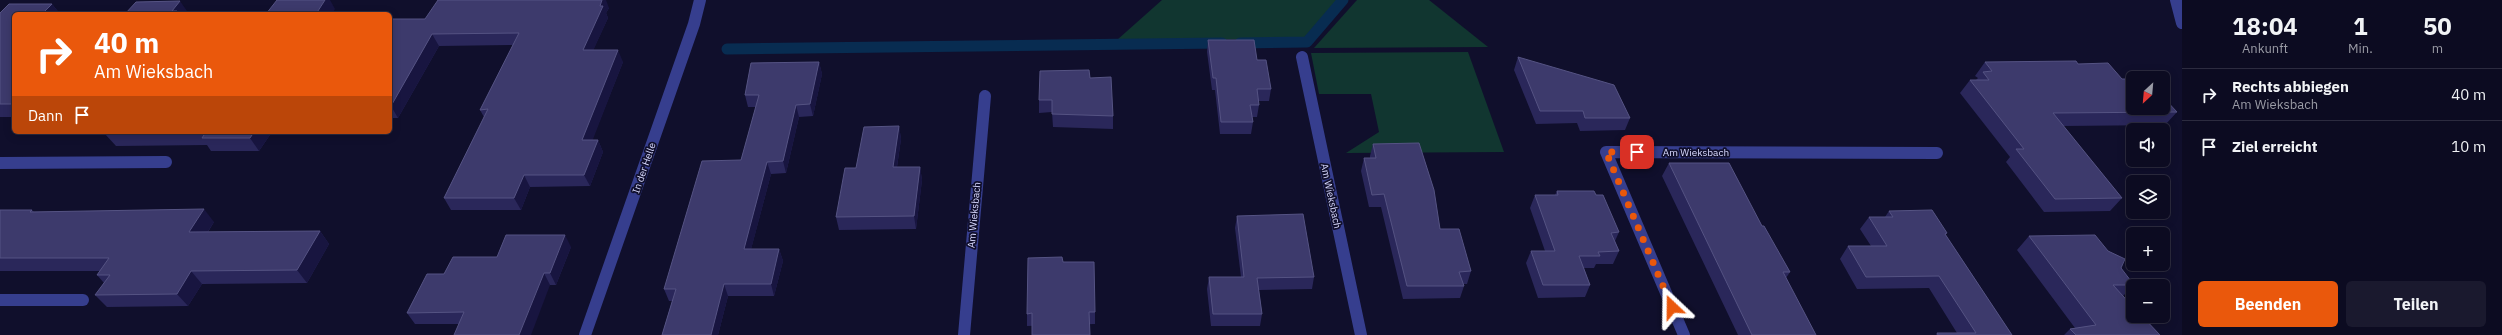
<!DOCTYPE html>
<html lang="de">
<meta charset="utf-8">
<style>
:root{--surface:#0c0b21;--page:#1a192e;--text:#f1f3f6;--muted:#9a9ba5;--line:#2c2b3f;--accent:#ea580c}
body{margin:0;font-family:"IBM Plex Sans",sans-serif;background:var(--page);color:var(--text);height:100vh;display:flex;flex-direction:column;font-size:15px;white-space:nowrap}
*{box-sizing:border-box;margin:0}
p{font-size:13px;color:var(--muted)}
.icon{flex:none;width:22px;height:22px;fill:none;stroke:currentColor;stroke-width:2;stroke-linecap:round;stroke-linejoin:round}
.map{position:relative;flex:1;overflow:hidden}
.panel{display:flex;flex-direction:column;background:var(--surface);width:320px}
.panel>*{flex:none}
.top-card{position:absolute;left:12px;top:12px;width:380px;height:122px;border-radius:6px;box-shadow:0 2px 10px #0003,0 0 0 1px var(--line);background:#ea580c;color:#fff;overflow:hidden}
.needle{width:26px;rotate:206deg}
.fabs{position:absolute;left:2126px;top:71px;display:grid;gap:8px}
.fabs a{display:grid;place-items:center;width:44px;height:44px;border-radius:6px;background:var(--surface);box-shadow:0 2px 10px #0003,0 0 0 1px var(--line);font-size:20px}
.pin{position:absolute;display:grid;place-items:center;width:34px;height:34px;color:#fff;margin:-17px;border-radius:8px;box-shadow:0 2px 6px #0006}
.me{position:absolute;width:44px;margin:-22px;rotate:337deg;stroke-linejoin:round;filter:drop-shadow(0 0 3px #0008)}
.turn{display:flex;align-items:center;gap:14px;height:84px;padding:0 16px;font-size:18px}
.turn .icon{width:52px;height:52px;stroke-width:2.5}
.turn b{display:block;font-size:28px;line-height:34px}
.then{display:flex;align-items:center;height:38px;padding:0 16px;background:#0003;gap:8px;font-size:15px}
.eta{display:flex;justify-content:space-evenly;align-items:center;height:68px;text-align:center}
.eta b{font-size:24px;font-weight:700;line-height:28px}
.action{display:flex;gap:8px;margin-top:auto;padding:8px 16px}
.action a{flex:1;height:46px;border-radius:6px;background:var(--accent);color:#fff;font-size:16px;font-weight:700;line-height:46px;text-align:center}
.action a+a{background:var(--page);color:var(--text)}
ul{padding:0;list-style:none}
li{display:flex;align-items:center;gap:12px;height:52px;padding:0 16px;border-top:1px solid var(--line)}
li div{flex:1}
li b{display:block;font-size:15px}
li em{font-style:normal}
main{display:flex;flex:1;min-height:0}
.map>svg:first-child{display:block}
</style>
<main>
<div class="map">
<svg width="2182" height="335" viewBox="0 0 2182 335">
<rect width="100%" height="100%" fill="#100f2c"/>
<!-- green -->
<g fill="#113630">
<polygon points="1162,0 1337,0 1303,39 1117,40"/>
<polygon points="1357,0 1429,0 1488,47 1314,48"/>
<polygon points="1468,52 1504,152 1346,153 1379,132 1371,94 1319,94 1311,53"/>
</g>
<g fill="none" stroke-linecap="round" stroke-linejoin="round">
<!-- stream -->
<g stroke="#082c51" stroke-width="11">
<polyline points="1240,43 1307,42 1343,0"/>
<polyline points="727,49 1222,43"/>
</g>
<!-- minor -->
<g stroke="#363e8e" stroke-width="12">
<polyline points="2176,0 2182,23"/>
<polyline points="1302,57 1361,335"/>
<polyline points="0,163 166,162"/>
<polyline points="0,300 83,300"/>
<polyline points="585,335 694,24 700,0"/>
<polyline points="964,335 985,96"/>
<polyline points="1684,335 1606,152 1937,153"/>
</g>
</g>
<!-- wall -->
<g fill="#2a275a">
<polygon points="52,4 60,14 14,14 14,117 0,117 0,13"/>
<polygon points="609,8 606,13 608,18 593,50 623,62 592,140 598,140 603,152 590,186 530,187 521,210 451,210 444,198 484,117 480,110 513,45 439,46 398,118 390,118 390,19 425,19"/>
<polygon points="1208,40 1257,60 1271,89 1269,101 1258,101 1259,105 1257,117 1252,117 1253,122 1251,134 1220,134 1215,90 1212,90 1207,52"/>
<polygon points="1518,57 1630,118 1625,130 1580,131 1577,123 1536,124 1514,70"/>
<polygon points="819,62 822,74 813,116 799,117 786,173 771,174 751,249 779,249 783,261 774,296 728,296 718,335 662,335 672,301 669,301 664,289 741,160 756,107 748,107 745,95"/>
<polygon points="1985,62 2078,64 2122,79 2177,112 2165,125 2063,126 2122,198 2110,211 2044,212 2006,162 2010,157 1960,93 1970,80 1976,80 1978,78 1975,76"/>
<polygon points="1090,78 1113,116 1113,129 1053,127 1052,112 1039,113 1039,100"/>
<polygon points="899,126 901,139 897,167 920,167 922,180 916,229 839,230 836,217 856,168"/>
<polygon points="106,132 272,132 259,151 211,151 207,145 116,146 105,134"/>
<polygon points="1373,144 1440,229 1471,271 1467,284 1463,284 1464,286 1460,298 1403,299 1381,207 1369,207 1361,171 1364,158 1370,158 1370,156"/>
<polygon points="1669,163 1762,226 1790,272 1786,278 1816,335 1738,335 1662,176"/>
<polygon points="1557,191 1596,195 1619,232 1615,241 1619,251 1613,264 1596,264 1594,268 1584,268 1590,285 1585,297 1538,298 1526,263 1531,251 1545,251 1530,208 1535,195 1555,195"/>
<polygon points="0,210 32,210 34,212 214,222 208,232 320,231 329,244 307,283 202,284 188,306 107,307 95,295 104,283 97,275 100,271 0,271"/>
<polygon points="1889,211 1947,233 1945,234 2012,335 1936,335 1937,333 1957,333 1929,288 1857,289 1840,259 1848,246 1871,246 1860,229 1869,217 1885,217"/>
<polygon points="1237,216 1314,277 1312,289 1259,290 1262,314 1260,326 1211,326 1207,289 1209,277 1241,277 1235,228"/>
<polygon points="2029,236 2121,268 2134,285 2123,296 2160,335 2064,335 2070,329 2075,328 2017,250"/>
<polygon points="571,247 556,285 550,285 459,324 415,324 407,313 444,274"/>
<polygon points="1063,262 1095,312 1095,324 1027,326 1027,314"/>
</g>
<!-- shaded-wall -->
<g fill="#181540">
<polygon points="325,0 330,0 335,9 332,14 316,14"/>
<polygon points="602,0 606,0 609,8 606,13 608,18 588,62 583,50"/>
<polygon points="180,1 189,14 174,14 172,11"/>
<polygon points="52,4 60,14 42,14"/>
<polygon points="432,34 439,46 398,118 391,106"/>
<polygon points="618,50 623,62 588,152 582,140"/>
<polygon points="819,62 822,74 813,116 810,104"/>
<polygon points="796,105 799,117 786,173 783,161"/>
<polygon points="899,126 901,139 895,180 893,167"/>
<polygon points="254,132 272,132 259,151 250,138"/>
<polygon points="598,140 603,152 590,186 584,175"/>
<polygon points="767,162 771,174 748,261 744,249"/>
<polygon points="920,167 922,180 916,229 914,216"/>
<polygon points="524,175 530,187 521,210 514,198"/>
<polygon points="204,209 214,222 199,245 189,232"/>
<polygon points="320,231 329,244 307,283 297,270"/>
<polygon points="565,235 571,247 556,285 550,273"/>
<polygon points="779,249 783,261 774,296 771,284"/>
<polygon points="191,271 202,284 188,306 177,294"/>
<polygon points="544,273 550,285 531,335 519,335"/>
<polygon points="724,284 728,296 718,335 711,335"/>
</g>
<!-- building -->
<g fill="#3d3a6c" stroke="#555383">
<polygon points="277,0 325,0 316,14 266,14"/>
<polygon points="438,0 602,0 600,6 603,6 583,50 618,50 582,140 598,140 584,175 524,175 514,198 444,198 488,109 480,110 519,33 432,34 391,106 390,106 390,19 425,19"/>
<polygon points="180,1 172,11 177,11 175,14 125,14 136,2"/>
<polygon points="9,4 52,4 42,14 14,14 14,104 0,104 0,13"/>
<polygon points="1208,40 1254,40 1257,60 1266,60 1271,89 1257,89 1259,105 1250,105 1253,122 1221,122 1216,78 1213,78"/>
<polygon points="1518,57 1614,85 1630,118 1585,118 1583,111 1540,111"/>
<polygon points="2076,61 2078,64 2108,63 2122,79 2133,79 2133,108 2163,108 2163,97 2177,112 2053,113 2122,198 2055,199 2016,149 2024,149 1970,80 1989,80 1983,72 1992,71 1985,62"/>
<polygon points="819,62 810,104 796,105 783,161 767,162 744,249 779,249 771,284 724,284 711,335 662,335 676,289 664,289 702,161 741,160 759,95 745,95 751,63"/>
<polygon points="1089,70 1090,78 1111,77 1113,116 1052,114 1052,100 1039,100 1040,71"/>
<polygon points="899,126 893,167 920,167 914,216 836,217 845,168 856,168 864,127"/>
<polygon points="106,132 254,132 250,138 202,138 206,132 105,134"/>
<polygon points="1419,143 1434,190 1440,229 1459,229 1471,271 1459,272 1464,286 1407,286 1384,194 1372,195 1364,158 1376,158 1373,144"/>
<polygon points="1669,163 1729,163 1762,226 1764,226 1790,272 1783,272 1816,335 1752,335"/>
<polygon points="1557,191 1594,191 1596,195 1603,195 1619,232 1611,233 1619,251 1598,252 1600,256 1579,256 1590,285 1543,285 1531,251 1555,251 1535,195 1558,195"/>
<polygon points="204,209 189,232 320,231 297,270 191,271 177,294 95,295 110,275 97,275 109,258 0,258 0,210 32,210 30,212"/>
<polygon points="1932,210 1947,233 1945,234 2012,335 1938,335 1937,333 1976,333 1939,276 1866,277 1848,246 1887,246 1869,217 1893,217 1889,211"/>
<polygon points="1303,214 1314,277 1257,278 1262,314 1213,314 1209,277 1244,277 1237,216"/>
<polygon points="506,235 565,235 550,273 544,273 519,335 454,335 464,312 407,313 427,274 444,274 453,257 497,257"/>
<polygon points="2095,235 2108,251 2125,259 2121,268 2134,285 2113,285 2133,307 2133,316 2142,316 2160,335 2076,335 2070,329 2096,325 2029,236"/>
<polygon points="1062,257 1063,262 1094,262 1095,312 1089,312 1090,335 1032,335 1032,313 1027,314 1028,258"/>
</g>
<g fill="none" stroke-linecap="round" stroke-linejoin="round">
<!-- route -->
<polyline stroke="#ea580c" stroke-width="7" stroke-dasharray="0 12.6" points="1637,152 1606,152 1672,307"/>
</g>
<g text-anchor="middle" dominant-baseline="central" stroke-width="3.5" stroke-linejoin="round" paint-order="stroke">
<!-- street labels -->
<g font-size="10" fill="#d9daff" stroke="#100f2c">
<text x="1696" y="152">Am Wieksbach</text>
<text transform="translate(644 168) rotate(-71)">In der Helle</text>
<text transform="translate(1331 196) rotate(78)">Am Wieksbach</text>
<text transform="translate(974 215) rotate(-85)">Am Wieksbach</text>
</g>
</g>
</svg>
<div class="fabs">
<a><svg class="needle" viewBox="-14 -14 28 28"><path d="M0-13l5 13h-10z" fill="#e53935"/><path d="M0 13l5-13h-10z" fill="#9a9ba5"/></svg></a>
<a><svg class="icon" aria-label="sound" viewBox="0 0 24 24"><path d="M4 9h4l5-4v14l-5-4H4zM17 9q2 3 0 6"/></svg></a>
<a><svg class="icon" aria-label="layers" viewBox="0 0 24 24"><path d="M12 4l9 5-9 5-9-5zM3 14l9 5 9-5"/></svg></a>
<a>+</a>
<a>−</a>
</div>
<div class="pin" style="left:1637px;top:152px;background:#d93025"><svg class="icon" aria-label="arrive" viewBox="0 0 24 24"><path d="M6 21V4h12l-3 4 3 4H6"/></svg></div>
<svg class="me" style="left:1672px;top:307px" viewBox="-20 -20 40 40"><path d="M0-17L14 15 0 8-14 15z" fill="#ea580c" stroke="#fff" stroke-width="4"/></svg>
<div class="top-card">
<div class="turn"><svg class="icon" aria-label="right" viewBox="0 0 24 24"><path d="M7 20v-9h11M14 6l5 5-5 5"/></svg><div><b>40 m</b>Am Wieksbach</div></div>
<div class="then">Dann<svg class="icon" aria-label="arrive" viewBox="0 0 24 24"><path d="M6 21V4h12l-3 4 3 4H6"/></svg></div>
</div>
</div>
<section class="panel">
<div class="eta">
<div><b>18:04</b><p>Ankunft</p></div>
<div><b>1</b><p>Min.</p></div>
<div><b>50</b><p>m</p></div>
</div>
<ul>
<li><svg class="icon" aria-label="right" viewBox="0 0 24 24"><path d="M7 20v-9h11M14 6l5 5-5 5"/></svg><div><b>Rechts abbiegen</b><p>Am Wieksbach</p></div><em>40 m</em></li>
<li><svg class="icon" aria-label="arrive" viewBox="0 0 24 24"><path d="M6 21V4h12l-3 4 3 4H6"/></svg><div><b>Ziel erreicht</b></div><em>10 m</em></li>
</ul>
<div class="action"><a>Beenden</a><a>Teilen</a></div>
</section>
</main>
